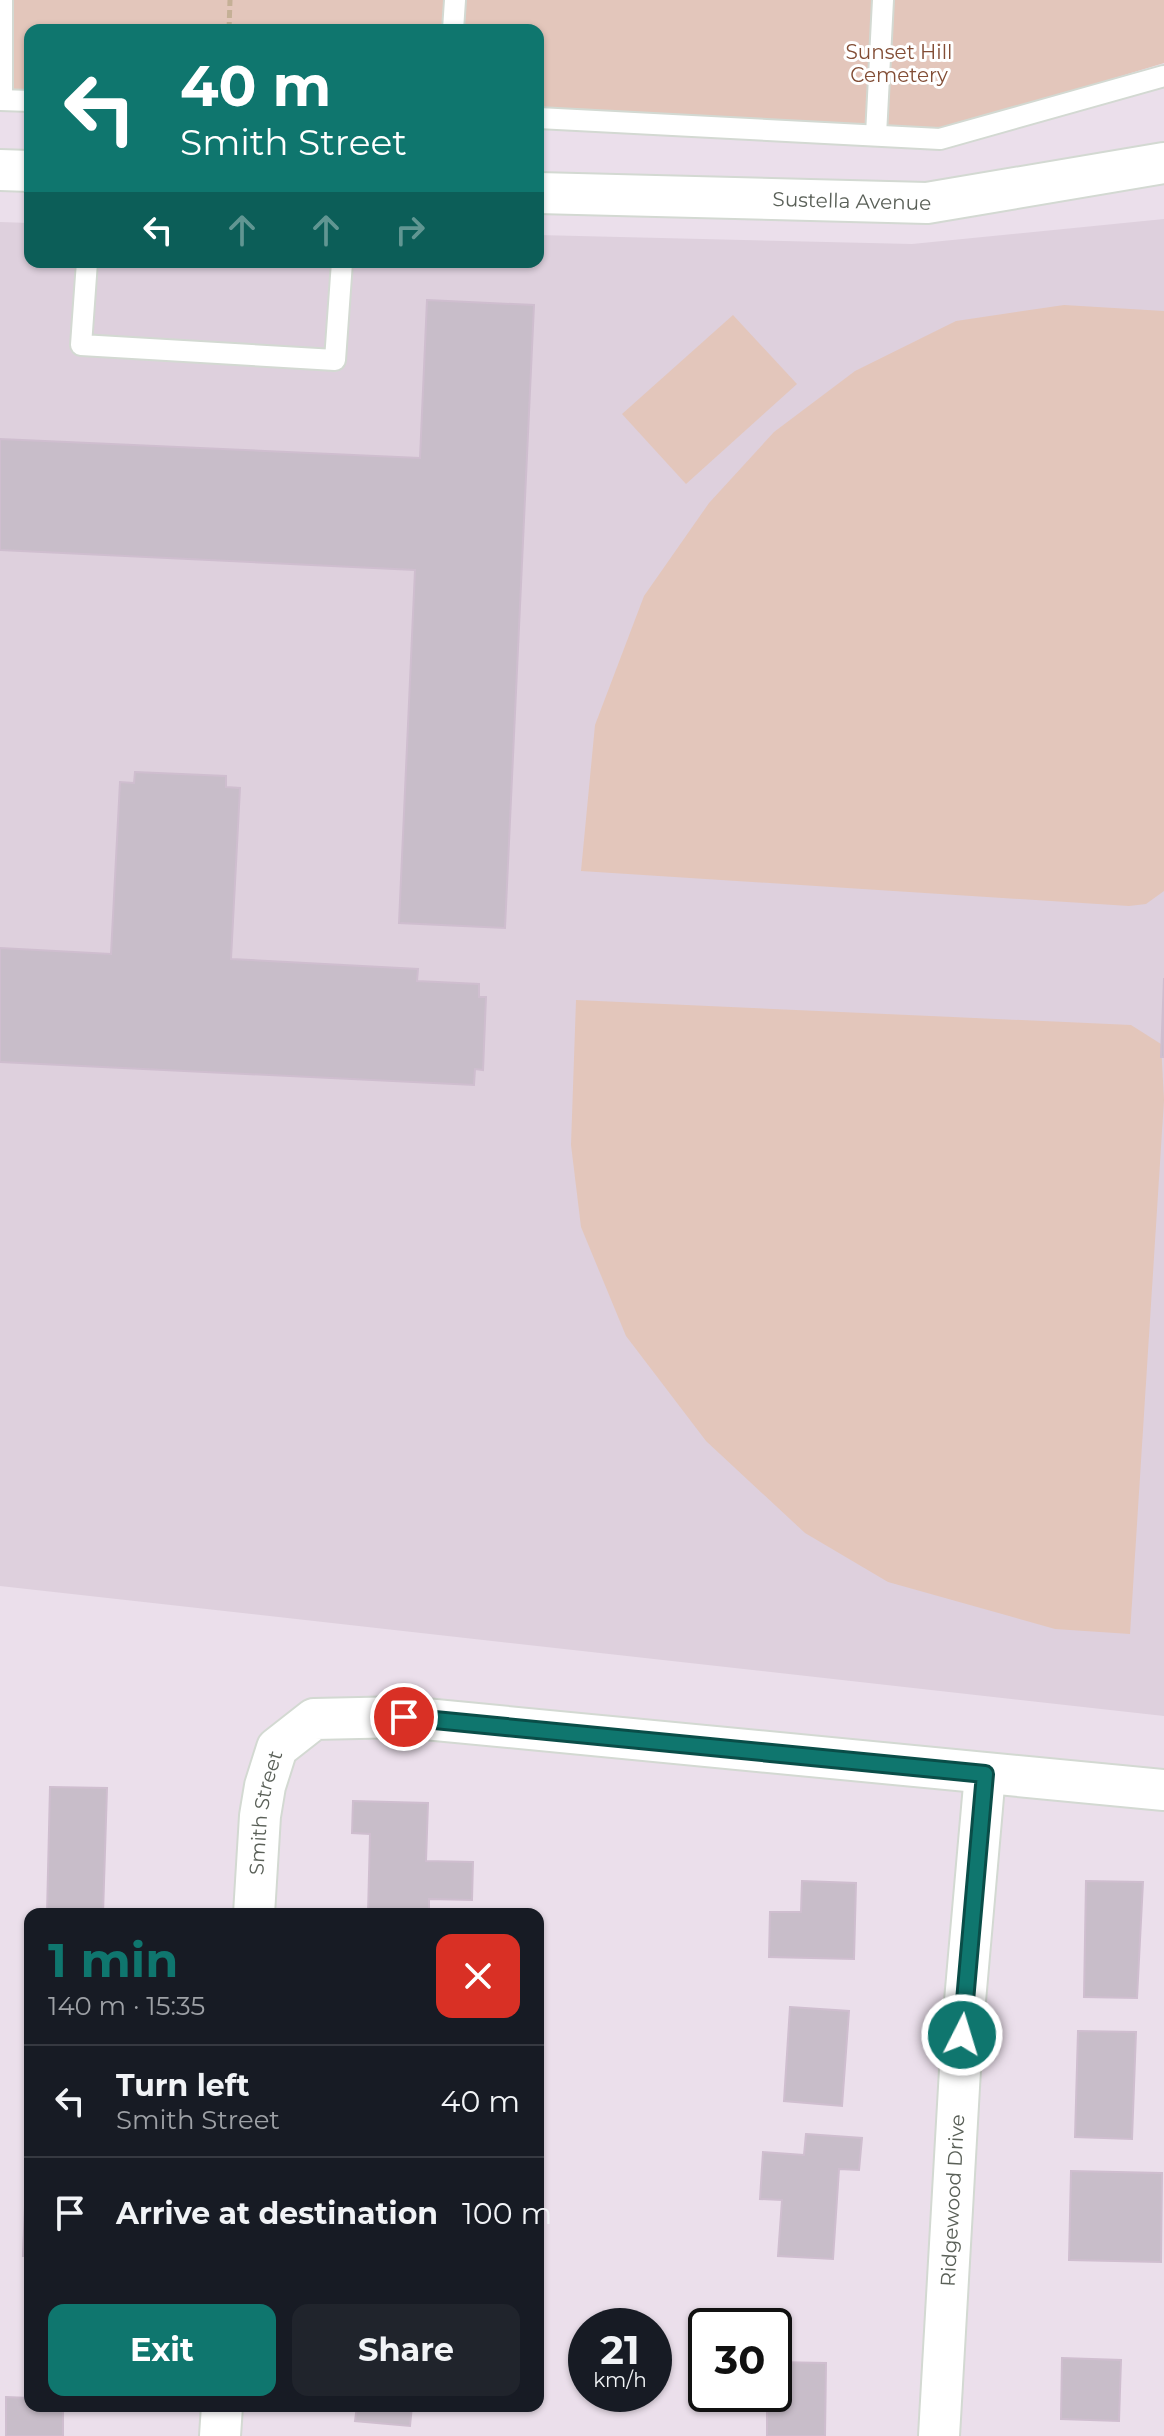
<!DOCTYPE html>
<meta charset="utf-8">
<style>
:root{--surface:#171b24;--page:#20242c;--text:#f1f3f6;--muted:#9ea1a6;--line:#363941;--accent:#0f766e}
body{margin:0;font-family:Montserrat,sans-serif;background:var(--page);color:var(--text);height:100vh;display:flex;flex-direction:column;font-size:30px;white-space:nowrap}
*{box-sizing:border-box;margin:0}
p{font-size:26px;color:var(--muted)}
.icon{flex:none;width:44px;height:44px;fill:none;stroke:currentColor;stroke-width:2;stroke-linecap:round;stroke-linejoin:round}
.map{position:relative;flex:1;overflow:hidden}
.drawer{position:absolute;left:24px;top:1908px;width:520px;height:504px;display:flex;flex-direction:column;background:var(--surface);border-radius:16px;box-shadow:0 2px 6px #0004}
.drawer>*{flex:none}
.guide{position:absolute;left:24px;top:24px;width:520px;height:244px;border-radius:16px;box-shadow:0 2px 6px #0004;background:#0f766e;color:#fff;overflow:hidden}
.speed{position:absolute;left:568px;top:2308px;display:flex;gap:16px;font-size:40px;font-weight:700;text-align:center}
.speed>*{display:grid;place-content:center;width:104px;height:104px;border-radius:50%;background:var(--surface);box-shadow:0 2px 6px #0004;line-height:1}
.speed small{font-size:20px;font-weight:400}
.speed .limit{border:4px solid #111;border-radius:12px;background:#fff;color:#111}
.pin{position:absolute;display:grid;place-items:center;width:68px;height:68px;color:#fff;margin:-34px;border:4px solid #fff;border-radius:50%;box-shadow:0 2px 8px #0007}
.me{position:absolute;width:88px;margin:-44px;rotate:5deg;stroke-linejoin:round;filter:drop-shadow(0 0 6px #0008)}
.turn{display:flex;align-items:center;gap:28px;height:168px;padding:0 24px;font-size:36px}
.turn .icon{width:104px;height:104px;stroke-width:2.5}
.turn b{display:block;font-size:56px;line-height:68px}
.lanes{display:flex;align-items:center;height:76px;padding:0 24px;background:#0003;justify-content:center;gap:40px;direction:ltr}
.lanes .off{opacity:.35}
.round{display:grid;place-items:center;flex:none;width:84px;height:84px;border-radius:16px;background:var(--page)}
.head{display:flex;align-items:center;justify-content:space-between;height:136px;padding:0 24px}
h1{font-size:48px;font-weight:700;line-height:60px;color:var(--accent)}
.primary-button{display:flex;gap:16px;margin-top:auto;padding:16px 24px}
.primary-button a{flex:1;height:92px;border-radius:16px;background:var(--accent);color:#fff;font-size:32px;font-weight:700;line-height:92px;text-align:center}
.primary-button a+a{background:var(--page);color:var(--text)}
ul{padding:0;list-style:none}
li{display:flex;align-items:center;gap:24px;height:112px;padding:0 24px;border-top:2px solid var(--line)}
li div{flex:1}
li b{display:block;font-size:30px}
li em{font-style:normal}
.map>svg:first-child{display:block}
</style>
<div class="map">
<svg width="1164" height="2436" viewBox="0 0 1164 2436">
<rect width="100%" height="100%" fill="#ebdfeb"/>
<!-- education -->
<polygon fill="#ded0dd" points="1164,219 1164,1716 0,1586 0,222 30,223 30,262 538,262 538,235 912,244"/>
<!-- green -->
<g fill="#e3c6bb">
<polygon points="0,0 1164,0 1164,63 947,129 538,115 538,30 30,30 30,97 0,96"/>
<polygon points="1064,305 1164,311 1164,891 1146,904 1129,906 581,871 595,725 644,596 709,503 774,432 855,371 956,321"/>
<polygon points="733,315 797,384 686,484 622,414"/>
<polygon points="576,1000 1131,1025 1161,1044 1164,1100 1130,1634 1055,1629 888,1582 805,1533 706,1441 626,1336 581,1227 571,1145"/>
</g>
<!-- building -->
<g fill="#c8bdc9" stroke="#cfbecf" stroke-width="2">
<polygon points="427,300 534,305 505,928 399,923 415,570 0,550 0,439 420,458"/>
<polygon points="135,772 226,776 226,787 240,788 231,959 418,969 417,981 479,984 479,997 486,997 483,1070 475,1069 474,1085 0,1062 0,948 111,954 120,782 134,783"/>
<polygon points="1164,978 1164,1057 1161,1057"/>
<polygon points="50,1787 107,1788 103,1914 47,1914"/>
<polygon points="353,1801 428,1803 426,1861 473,1862 472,1900 429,1899 429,1914 368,1914 370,1834 352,1833"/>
<polygon points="802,1881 856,1883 854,1959 769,1957 770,1912 801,1912"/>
<polygon points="1086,1881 1143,1882 1137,1998 1084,1997"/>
<polygon points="790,2007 849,2011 842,2106 784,2101"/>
<polygon points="1078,2031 1136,2032 1132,2139 1075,2137"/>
<polygon points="806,2134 862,2138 859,2170 839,2169 833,2259 778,2256 782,2200 760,2199 763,2152 804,2155"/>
<polygon points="27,2156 30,2156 30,2256 23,2256"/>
<polygon points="1071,2171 1162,2173 1161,2262 1069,2260"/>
<polygon points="1062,2358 1121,2360 1119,2421 1061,2419"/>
<polygon points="774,2362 826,2363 825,2436 767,2436 767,2399 748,2399 748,2394 774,2394"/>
<polygon points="6,2397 30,2398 30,2406 63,2406 63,2436 6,2436"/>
<polygon points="357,2406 412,2406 410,2426 355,2421"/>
</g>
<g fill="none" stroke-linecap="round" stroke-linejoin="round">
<defs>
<g id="service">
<polyline points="453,30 455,0"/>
<polyline points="0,100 30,101"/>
<polyline points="2,100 2,0"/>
<polyline points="538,118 940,139 1164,76"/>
<polyline points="876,135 883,0"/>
<polyline points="87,262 81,345 335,360 342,262"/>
</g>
<g id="minor">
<polyline points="0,170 30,171"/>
<path id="s1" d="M538 193 927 203 1164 163"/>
<path id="s2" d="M254 1914 260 1816 265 1786 277 1748 314 1719 404 1717 1164 1790"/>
<polyline points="220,2436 222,2406"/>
<path id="s3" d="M939 2436 962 2035 985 1774"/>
</g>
</defs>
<!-- service casing -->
<use href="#service" stroke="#d3d9d2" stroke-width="24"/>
<!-- minor casing -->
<use href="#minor" stroke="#d3d9d2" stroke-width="44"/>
<!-- path -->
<polyline stroke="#c5b096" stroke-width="5" stroke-dasharray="8 4" stroke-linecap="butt" points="229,30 230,0"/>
<!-- service -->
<use href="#service" stroke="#fff" stroke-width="20"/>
<!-- minor -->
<use href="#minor" stroke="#fff" stroke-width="40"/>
</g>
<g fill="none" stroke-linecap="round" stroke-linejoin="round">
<defs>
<polyline id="route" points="404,1717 985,1774 962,2035"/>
</defs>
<!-- route casing -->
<use href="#route" stroke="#0a4d48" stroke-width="20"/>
<!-- route -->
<use href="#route" stroke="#0f766e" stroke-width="14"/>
</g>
<g text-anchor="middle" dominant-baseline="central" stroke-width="6" stroke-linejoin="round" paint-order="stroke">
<!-- park labels -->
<g font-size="20" fill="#824d35" stroke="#fff">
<text x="899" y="52">Sunset Hill<tspan x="899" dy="23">Cemetery</tspan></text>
</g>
<!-- street labels -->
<g font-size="20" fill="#5a6058" stroke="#fff">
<text stroke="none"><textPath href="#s1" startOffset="314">Sustella Avenue</textPath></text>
<text stroke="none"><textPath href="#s2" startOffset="102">Smith Street</textPath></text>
<text stroke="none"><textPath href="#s3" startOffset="236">Ridgewood Drive</textPath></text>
</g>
</g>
</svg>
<div class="speed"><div>21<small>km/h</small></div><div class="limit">30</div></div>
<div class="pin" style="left:404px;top:1717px;background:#d93025"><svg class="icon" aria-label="arrive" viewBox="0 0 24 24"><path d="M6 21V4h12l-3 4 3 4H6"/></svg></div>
<svg class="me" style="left:962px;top:2035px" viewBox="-20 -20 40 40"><circle r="17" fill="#0f766e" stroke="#fff" stroke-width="3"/><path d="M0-11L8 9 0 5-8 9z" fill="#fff"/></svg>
<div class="guide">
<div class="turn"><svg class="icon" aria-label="left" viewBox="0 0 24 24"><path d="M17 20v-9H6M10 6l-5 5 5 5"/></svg><div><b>40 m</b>Smith Street</div></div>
<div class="lanes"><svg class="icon" aria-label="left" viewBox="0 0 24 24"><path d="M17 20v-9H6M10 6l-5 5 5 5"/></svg><svg class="icon off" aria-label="ahead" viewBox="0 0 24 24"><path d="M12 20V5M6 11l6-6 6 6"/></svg><svg class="icon off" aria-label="ahead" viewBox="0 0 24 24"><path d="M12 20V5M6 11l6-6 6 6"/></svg><svg class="icon off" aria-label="right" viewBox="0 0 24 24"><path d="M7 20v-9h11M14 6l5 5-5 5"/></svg></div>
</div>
<section class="drawer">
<div class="head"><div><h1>1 min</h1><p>140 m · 15:35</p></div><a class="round" style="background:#d93025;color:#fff"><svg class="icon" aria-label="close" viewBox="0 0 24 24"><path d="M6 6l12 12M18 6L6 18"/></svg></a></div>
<ul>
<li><svg class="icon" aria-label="left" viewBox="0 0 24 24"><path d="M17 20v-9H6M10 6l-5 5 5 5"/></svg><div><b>Turn left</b><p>Smith Street</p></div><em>40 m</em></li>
<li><svg class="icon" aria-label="arrive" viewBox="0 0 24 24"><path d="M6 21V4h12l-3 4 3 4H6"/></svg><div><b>Arrive at destination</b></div><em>100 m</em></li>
</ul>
<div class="primary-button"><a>Exit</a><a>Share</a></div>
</section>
</div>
